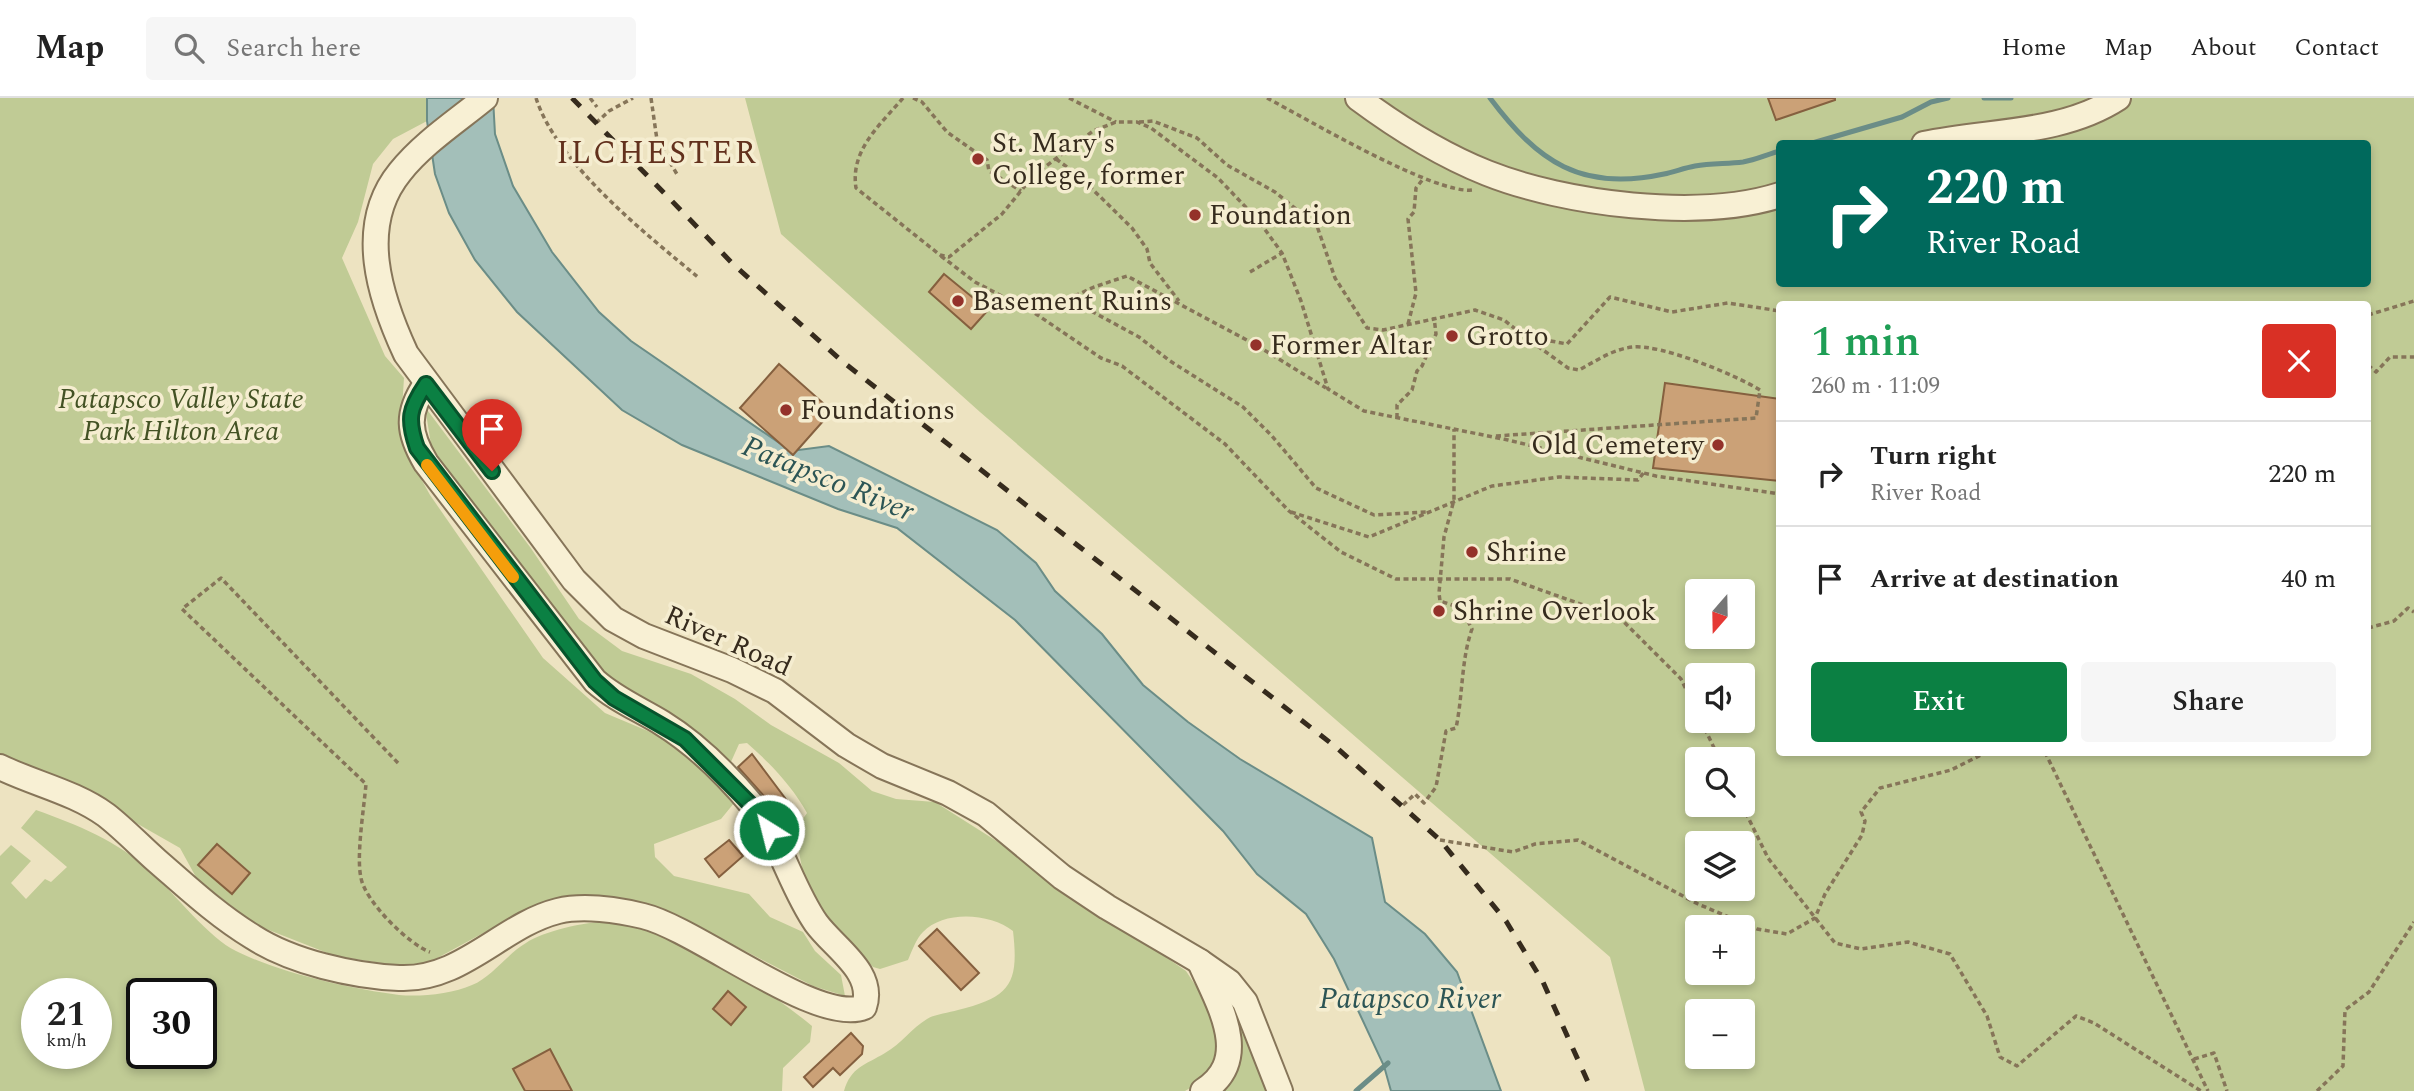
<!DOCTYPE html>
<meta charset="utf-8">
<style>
:root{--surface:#fff;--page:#f6f6f6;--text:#222;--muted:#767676;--line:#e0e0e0;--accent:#0b8043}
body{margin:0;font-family:Spectral,serif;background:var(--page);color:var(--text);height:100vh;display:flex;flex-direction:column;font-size:26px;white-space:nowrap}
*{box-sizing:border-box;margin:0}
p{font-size:23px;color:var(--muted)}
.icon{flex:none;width:38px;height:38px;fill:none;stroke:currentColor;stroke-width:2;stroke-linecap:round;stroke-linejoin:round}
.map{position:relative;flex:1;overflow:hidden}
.drawer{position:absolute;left:1776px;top:203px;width:595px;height:455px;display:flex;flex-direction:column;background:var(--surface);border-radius:7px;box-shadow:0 4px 10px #0003}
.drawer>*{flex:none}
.banner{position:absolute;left:1776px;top:42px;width:595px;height:147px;border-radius:7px;box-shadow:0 4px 10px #0003;background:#00695c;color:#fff;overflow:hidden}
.needle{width:46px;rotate:200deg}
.tools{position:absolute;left:1685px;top:481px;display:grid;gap:14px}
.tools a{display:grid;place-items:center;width:70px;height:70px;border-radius:7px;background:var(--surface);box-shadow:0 4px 10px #0003;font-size:35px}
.speed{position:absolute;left:21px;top:880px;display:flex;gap:14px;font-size:35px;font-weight:700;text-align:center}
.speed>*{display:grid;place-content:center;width:91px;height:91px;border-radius:50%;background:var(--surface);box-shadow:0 4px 10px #0003;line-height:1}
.speed small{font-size:18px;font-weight:400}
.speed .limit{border:4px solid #111;border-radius:10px;background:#fff;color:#111}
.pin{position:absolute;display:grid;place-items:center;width:60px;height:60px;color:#fff;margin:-72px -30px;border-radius:50% 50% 50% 0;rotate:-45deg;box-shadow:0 0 7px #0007}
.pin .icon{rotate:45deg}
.me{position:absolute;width:77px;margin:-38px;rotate:324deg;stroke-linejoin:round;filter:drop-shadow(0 0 5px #0008)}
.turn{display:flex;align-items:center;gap:24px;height:147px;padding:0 35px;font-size:32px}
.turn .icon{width:91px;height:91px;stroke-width:2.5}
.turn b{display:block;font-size:49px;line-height:60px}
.round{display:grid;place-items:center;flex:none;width:74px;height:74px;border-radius:7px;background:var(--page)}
.overview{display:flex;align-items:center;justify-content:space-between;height:119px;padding:0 35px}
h1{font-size:42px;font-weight:600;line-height:52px;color:#1e9e55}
.primary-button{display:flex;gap:14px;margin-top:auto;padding:14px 35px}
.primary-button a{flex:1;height:80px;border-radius:7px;background:var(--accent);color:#fff;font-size:28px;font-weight:600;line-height:80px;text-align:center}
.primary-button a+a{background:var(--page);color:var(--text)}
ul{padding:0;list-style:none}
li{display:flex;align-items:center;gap:21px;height:105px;padding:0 35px;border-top:2px solid var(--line)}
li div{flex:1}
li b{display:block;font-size:26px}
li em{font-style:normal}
header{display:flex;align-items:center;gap:42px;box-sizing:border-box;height:98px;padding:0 35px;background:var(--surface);border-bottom:2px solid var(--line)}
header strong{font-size:33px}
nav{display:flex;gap:38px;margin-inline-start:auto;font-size:24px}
.search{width:490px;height:63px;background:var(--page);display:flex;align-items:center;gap:18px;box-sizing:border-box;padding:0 24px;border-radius:7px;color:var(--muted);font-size:26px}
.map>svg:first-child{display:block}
</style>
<header>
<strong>Map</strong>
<div class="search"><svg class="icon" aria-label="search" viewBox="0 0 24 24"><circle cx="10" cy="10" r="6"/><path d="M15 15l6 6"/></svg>Search here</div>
<nav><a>Home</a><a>Map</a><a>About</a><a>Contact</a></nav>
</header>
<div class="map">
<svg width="2414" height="993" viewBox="0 0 2414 993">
<rect width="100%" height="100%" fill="#ede3c1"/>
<!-- green -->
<g fill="#c0cb95" fill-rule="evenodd">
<polygon points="0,0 427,0 427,23 393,41 373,66 358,124 342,160 385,258 404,280 401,326 410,361 430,397 543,560 605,615 674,644 739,699 721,721 654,746 655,759 674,778 749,796 770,819 803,834 815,853 841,877 845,898 813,888 667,813 582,797 531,809 430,864 401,868 335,858 256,827 197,781 180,750 129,721 0,662"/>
<path d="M745 0H2414V993H1645L1610 859 980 314 781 136ZM1780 46H2368V186H1780ZM1780 206H2368V654H1780ZM1698 494H1743V539H1698ZM1698 578H1743V623H1698ZM1698 662H1743V707H1698ZM1698 746H1743V791H1698ZM1698 830H1743V875H1698ZM1698 914H1743V959H1698Z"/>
<path d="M425 309 530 449 579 521 622 553 691 576 735 601 771 627 839 665 872 693 896 701 935 704 1006 749 1186 873 1205 902 1218 936 1217 958 1211 972 1197 986 1185 993H844C851 969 865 967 885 955 901 946 912 930 927 921 935 916 948 915 958 912 1011 899 1019 885 1013 833 990 815 944 812 923 834 916 841 912 853 908 862L880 871 873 869 824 820 804 781 795 732 807 715C792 688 770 665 747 645L739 646 730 666 604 584 433 359Z"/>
<path d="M36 712C78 727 118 743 151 774 174 795 210 841 236 853 280 875 351 891 399 897 420 899 452 896 472 887 492 879 507 856 526 845 545 832 595 821 618 824 678 835 765 889 812 928L810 944 783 970 782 993H0V758L11 747 31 763 11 785 26 801 45 781 51 784 67 769 21 730ZM37 896H96V956H37ZM142 896H201V956H142Z"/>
<path d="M1226 897 1240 909 1267 993H1221C1251 956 1242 938 1226 897Z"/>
</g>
<!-- water -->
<polygon fill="#a3bfb9" stroke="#6b8d87" stroke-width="2" points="427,0 493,0 495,36 513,88 552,154 599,214 631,243 791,353 829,348 997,432 1036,465 1055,493 1102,536 1143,587 1188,624 1240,661 1372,740 1385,804 1425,836 1457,874 1501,993 1391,993 1384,968 1334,861 1306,816 1257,776 1223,733 1015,522 897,430 838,411 682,347 622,312 517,214 475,162 449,115 435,76 427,23"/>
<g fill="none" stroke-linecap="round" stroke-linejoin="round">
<!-- stream -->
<g stroke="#6b8d87" stroke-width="5">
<path d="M1490 0C1538 64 1581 94 1664 76 1674 74 1684 70 1695 68 1711 65 1727 66 1743 64 1756 62 1768 56 1780 53"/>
<polyline points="1984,0 2011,0"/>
<polyline points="1809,46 1902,19 1931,4 1948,0"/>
<polyline points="1356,993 1388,965"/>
</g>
</g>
<!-- building -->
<g fill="#cba177" stroke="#85603f" stroke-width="2">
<polygon points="1768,0 1835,0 1835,2 1776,22"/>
<polygon points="944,176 988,212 971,231 929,194"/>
<polygon points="779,266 832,313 793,357 740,310"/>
<polygon points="1665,285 1780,301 1780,383 1653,370"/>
<polygon points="752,656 797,716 782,726 764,698 738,669"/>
<polygon points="729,742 743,758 719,779 705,761"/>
<polygon points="217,746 250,775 232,796 198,767"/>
<polygon points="937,831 979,875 961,892 919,848"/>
<polygon points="728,893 746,909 731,927 713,911"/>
<polygon points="851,935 863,948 862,956 840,977 833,970 813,989 804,979"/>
<polygon points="550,951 572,993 525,993 513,971"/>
</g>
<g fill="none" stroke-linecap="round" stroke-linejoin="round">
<defs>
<g id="minor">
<path d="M485 0C457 23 423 45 400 74 356 128 380 200 406 256L574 482 613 521 644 538 732 572 775 593 846 647 882 668 948 695 986 716 1062 779 1107 809 1199 863 1229 884 1245 904 1280 993"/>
<path d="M1358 0C1397 29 1442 57 1487 75 1565 106 1699 123 1780 97"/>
<path d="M1924 46C1988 32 2061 37 2118 0"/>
<path d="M0 669C35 686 74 694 106 717 124 731 140 748 157 763 187 789 218 818 253 839 292 864 353 878 399 880 462 883 502 827 558 813 583 807 618 812 643 818 697 831 818 928 864 909 876 874 834 850 816 825 791 789 781 744 753 708 728 678 696 646 662 625 639 611 615 601 595 583L426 365C408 335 406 315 426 286"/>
<path d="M1200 864C1217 904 1254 961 1203 993"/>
</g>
</defs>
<!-- minor casing -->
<use href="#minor" stroke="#867559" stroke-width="28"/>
<!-- path -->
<g stroke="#867559" stroke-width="3.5" stroke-dasharray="5 3.5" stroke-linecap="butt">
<path d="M536 0C557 66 646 136 699 180"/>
<polyline points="590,0 597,9"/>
<polyline points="651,0 657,42 678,78"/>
<path d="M903 0C880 27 850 52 856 90L940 157 949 159 1002 116 1034 77 1093 33 1116 24H1137L1151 30 1218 80 1258 122 1282 155 1301 203 1328 291 1364 313 1508 342 1656 378 1780 396"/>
<polyline points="913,0 922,4 947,34 987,62 989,73 1021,93"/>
<polyline points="1069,0 1116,24"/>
<path d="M1267 0C1307 21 1435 97 1473 92"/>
<polyline points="1139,24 1153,23 1197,40 1227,67 1275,94 1317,128 1335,180 1367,230 1383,232 1475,212 1504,222 1524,238 1567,246 1610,199 1672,214 1728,205 1780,213"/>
<polyline points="596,25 609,13 633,0"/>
<polyline points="1056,61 1078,77 1132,130 1147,151 1150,165 1179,203"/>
<polyline points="941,158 975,184 1036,216 1101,260 1122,268 1225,346 1289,413 1341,454 1396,481 1510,481 1620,520 1681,581 1698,616"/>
<polyline points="1250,174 1282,155"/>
<polyline points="1069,201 1139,239 1170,263 1243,309 1272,338 1316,390 1374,417 1427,414"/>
<polyline points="1856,206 1871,205"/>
<polyline points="1036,216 1094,189 1127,178 1256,247 1326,290"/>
<polyline points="2368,217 2414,203"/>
<polyline points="1408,226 1416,195 1408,121 1414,114 1416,90 1423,81"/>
<polyline points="2368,267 2376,274 2390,259 2414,259"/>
<polyline points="1397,320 1397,307 1412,292 1417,273 1422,268 1436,236 1434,219"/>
<path d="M1496 338 1756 320 1760 292C1736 277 1661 246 1633 249 1613 251 1596 263 1579 272L1568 270 1525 239"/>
<polyline points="1291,414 1369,439 1492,388 1559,379 1638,382 1645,373"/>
<polyline points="2368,530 2394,523 2408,510 2414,514"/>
<polyline points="1701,623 1720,662"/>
<polyline points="2045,654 2208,993"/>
<path d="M398 665 221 480 182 511 366 686C364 710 356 758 361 780 365 803 408 846 430 854"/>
<path d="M1403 707 1415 696 1424 705 1436 689 1446 633 1456 630C1463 597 1461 562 1472 531L1461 510 1440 503 1439 495 1444 439 1454 402V331"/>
<polyline points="1742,707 1768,760 1835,845 1861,851 1908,844 1950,856 1987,918 2000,959 2017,968 2076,918 2094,925 2201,993"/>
<polyline points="1440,742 1513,754 1535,746 1578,742 1698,806 1757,831 1787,836 1815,820 1825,796 1862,737 1865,723 1861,714 1880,690 1951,672 1987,654"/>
<polyline points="2194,961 2214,955 2227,993"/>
<polyline points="2317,993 2343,968 2345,912 2369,894 2414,824"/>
</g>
<!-- minor -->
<use href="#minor" stroke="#f8f0d4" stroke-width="24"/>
<!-- rail -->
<polyline stroke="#362b1d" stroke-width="5" stroke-dasharray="12 12" stroke-linecap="butt" points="572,0 733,166 843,264 1337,650 1440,742 1506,823 1543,884 1592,993"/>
</g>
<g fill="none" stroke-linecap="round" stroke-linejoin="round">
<defs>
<path id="route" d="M492 373 426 286C409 311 407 321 417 350L595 583 614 600 685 641 752 708 769 732"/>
</defs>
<!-- route casing -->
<use href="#route" stroke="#07532c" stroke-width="18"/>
<!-- route -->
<use href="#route" stroke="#0b8043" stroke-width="12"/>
<!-- slow -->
<polyline stroke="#f59e0b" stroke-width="12" points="427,367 513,479"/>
</g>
<!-- markers -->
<g fill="#94322a" stroke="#f5edd0" stroke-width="2.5">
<circle cx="978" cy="61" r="7"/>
<circle cx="1195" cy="117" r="7"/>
<circle cx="958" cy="203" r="7"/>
<circle cx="1452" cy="238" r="7"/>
<circle cx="1256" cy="247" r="7"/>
<circle cx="786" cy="312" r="7"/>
<circle cx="1718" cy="347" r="7"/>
<circle cx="1472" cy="454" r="7"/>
<circle cx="1439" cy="513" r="7"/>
</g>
<g text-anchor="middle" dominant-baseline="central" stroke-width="7" stroke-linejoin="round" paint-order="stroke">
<!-- poi labels -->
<g font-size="28" fill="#362b1d" stroke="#f5edd0" text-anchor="start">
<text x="992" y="45">St. Mary's<tspan x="992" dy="32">College, former</tspan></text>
<text x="1209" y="117">Foundation</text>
<text x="972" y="203">Basement Ruins</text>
<text x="1466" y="238">Grotto</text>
<text x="1270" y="247">Former Altar</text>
<text x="800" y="312">Foundations</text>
<text x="1704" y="347" text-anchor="end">Old Cemetery</text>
<text x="1486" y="454">Shrine</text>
<text x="1453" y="513">Shrine Overlook</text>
</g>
<!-- park labels -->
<g font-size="28" font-style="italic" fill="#435224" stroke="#f5edd0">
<text x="181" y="301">Patapsco Valley State<tspan x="181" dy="32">Park Hilton Area</tspan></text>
</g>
<!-- street labels -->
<g font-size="28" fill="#362b1d" stroke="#f5edd0">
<text transform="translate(728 543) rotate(24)">River Road</text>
</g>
<!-- water labels -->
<g font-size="30" font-style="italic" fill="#2c5555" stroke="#f5edd0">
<text transform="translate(828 381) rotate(22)">Patapsco River</text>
<text x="1410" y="901">Patapsco River</text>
</g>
<!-- quarter labels -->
<g font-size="32" letter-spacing="2" fill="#62311d" stroke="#f5edd0">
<text x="657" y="55">ILCHESTER</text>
</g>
</g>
</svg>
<div class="tools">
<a><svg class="needle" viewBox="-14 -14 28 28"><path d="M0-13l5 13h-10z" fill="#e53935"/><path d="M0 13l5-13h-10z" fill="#767676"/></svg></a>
<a><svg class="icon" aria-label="sound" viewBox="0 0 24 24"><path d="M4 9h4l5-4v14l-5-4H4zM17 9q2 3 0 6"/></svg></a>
<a><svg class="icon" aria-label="search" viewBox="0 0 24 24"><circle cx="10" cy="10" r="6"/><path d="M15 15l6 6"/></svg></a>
<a><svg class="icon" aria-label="layers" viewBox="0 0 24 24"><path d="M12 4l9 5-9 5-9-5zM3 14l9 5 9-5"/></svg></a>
<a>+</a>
<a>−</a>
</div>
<div class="speed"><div>21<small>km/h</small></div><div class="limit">30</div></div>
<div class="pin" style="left:492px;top:373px;background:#d93025"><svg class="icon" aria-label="arrive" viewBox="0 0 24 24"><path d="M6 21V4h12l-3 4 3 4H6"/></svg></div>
<svg class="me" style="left:769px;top:732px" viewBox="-20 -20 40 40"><circle r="17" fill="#0b8043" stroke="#fff" stroke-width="3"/><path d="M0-11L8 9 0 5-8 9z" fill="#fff"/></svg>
<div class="banner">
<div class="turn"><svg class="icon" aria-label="right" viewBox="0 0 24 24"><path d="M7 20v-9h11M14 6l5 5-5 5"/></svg><div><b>220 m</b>River Road</div></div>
</div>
<section class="drawer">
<div class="overview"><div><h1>1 min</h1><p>260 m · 11:09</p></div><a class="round" style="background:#d93025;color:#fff"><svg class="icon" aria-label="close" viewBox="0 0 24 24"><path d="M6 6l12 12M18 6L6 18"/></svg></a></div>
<ul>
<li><svg class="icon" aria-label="right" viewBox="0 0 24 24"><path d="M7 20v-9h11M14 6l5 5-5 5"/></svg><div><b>Turn right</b><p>River Road</p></div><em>220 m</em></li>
<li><svg class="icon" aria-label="arrive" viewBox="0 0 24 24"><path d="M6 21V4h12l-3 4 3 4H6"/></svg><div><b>Arrive at destination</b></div><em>40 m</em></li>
</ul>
<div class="primary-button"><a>Exit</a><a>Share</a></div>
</section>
</div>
